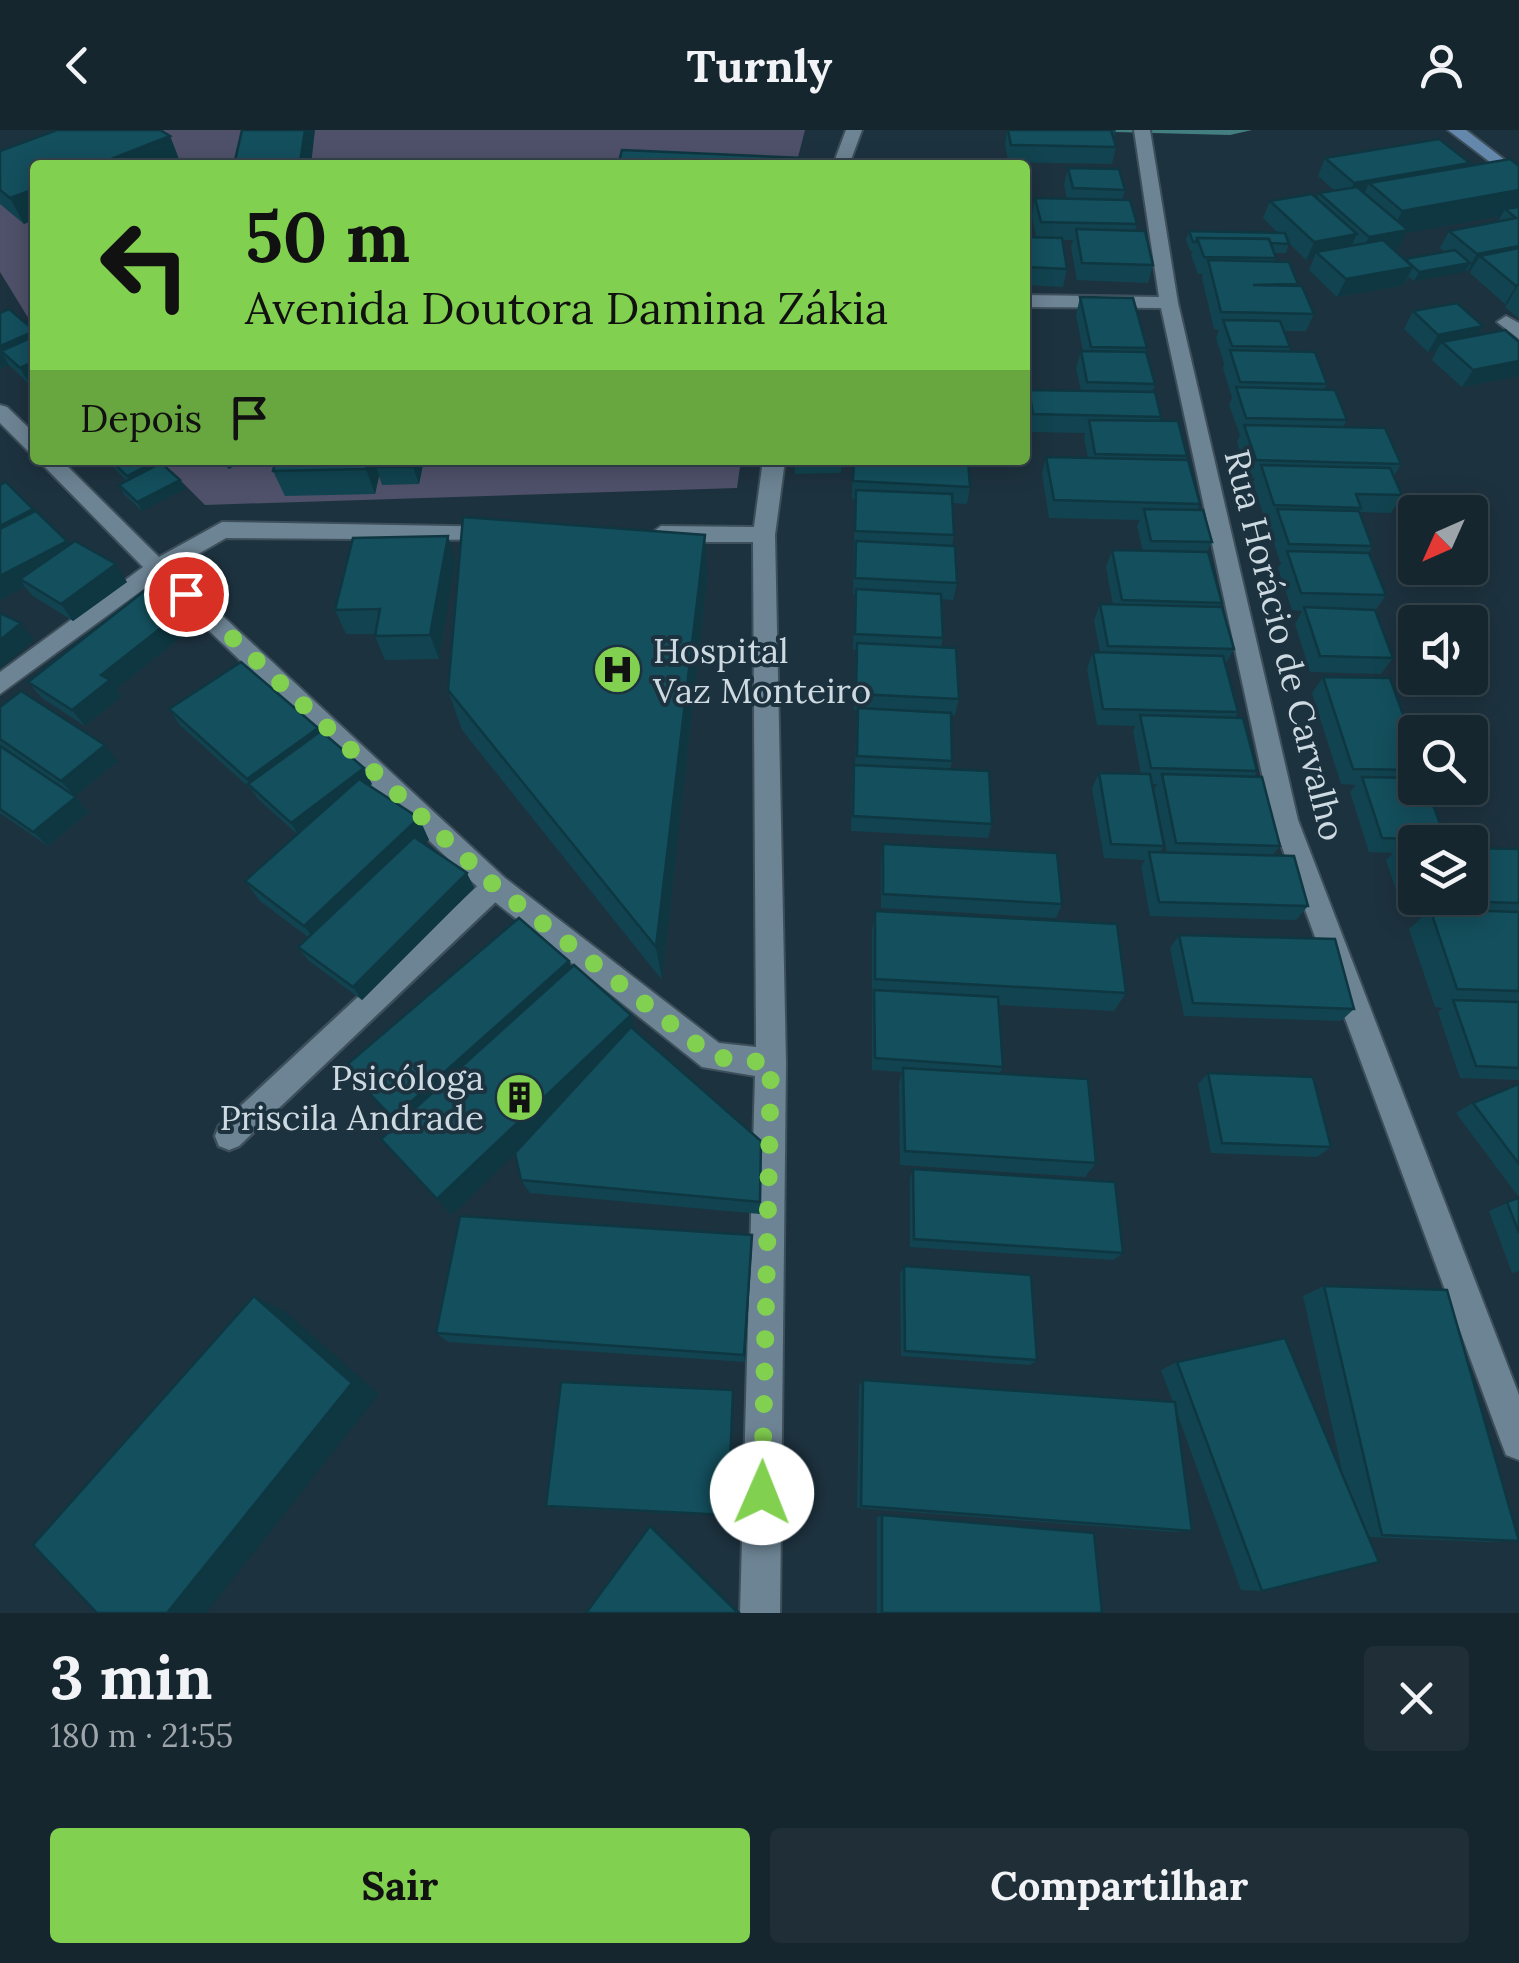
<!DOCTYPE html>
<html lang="pt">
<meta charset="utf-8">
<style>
:root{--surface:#16262f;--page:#1f2e37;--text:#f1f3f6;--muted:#9ea5aa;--line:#35434b;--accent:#82d04f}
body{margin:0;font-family:Lora,serif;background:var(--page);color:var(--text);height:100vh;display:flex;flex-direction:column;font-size:38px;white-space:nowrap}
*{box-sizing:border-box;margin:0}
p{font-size:32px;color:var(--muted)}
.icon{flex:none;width:55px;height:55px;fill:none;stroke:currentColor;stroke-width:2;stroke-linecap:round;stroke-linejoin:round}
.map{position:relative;height:1483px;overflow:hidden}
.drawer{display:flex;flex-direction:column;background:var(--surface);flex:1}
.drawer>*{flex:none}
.top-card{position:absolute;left:30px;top:30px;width:1000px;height:305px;border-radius:10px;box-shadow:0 5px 25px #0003,0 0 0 2px var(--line);background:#82d04f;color:#111;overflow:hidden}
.needle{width:65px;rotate:225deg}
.tools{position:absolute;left:1398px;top:365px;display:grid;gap:20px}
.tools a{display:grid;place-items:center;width:90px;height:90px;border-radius:10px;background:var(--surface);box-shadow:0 5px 25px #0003,0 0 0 2px var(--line);font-size:50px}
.pin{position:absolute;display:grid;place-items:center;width:85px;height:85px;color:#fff;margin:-42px;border:5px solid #fff;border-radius:50%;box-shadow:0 2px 10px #0007}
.me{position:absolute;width:110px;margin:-55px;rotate:1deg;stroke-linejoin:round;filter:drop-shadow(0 0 8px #0008)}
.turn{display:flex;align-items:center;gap:35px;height:210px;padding:0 50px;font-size:45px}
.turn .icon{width:130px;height:130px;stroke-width:2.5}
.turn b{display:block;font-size:70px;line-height:85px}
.then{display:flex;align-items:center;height:95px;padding:0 50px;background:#0003;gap:20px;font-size:38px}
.round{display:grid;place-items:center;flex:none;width:105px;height:105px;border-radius:10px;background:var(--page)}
.overview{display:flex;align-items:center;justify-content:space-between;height:170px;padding:0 50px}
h1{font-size:60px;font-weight:800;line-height:75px}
.primary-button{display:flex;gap:20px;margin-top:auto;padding:20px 50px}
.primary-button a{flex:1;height:115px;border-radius:10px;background:var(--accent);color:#111;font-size:40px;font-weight:800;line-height:115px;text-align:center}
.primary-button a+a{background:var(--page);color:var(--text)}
header{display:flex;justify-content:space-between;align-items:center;height:130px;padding:0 50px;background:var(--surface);font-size:45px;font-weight:800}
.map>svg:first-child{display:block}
</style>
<header><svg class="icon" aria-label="back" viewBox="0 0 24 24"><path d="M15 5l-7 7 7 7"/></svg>Turnly<svg class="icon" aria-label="person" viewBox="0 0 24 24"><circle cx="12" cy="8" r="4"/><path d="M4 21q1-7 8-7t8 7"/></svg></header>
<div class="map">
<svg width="1519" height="1483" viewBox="0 0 1519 1483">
<rect width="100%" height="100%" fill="#1d323f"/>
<!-- green -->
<g fill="#4e5169">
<polygon points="121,0 805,0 796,35 35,35 35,199 0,142 0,41"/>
<polygon points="160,330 741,330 737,358 205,375"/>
</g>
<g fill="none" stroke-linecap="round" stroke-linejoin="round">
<!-- stream -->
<polygon fill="#437f80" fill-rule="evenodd" points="1111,0 1252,0 1230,5 1115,2"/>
<defs>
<polygon id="service" points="495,745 504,748 508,756 504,764 239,1016 229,1020 219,1016 215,1006 219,996 486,748"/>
<g id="minor">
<polygon points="846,0 862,0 849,35 833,35"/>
<polygon points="1134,0 1150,0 1178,173 1298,690 1519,1265 1519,1330 1506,1325 1501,1312 1272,690 1161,178 1025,177 1025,165 1159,167"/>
<polygon points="1506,186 1519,193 1519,209 1497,192"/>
<polygon points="0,275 7,277 35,304 35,323 28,321 0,293"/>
<polygon points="38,330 61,330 159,427 222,392 506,397 509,402 498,410 226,408 172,439 505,748 719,913 756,917 753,412 661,412 650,404 661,396 754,397 763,330 785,330 775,405 786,933 780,1483 740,1483 755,946 702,937 485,764 156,450 0,564 0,542 143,437"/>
</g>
<polygon id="secondary" points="1448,0 1466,0 1519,41 1519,54"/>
</defs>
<!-- service casing -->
<use href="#service" stroke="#3d4f5a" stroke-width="5"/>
<!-- minor casing -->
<use href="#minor" stroke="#3d4f5a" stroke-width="4"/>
<!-- secondary casing -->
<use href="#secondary" stroke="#3d4f5a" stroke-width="4"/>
<!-- service -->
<use href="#service" fill="#6d8494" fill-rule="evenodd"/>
<!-- minor -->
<use href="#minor" fill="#6d8494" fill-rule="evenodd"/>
<!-- secondary -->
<use href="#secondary" fill="#6487ac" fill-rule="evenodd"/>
</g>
<!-- wall -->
<g fill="#114450" fill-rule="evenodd">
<polygon points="1007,0 1116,0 1114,7 1116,17 1112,34 1008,32 1005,14"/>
<polygon points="170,6 180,32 24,94 0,74 0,21"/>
<path d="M1325 28 1468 36H1519V189L1505 177 1508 173 1505 174 1470 143 1471 140 1414 151 1409 147 1404 155 1337 167 1309 140 1314 128 1306 130 1289 113 1286 123H1274L1276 128 1275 132 1298 154V156L1314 184 1306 201H1284L1290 217 1289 222 1327 254 1324 259 1347 290 1343 297 1401 334 1394 346 1402 365 1391 383 1359 382 1372 416 1369 423 1386 465 1375 481 1393 528 1381 544 1310 542 1295 494 1302 481 1292 480 1278 438 1282 432H1280L1269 397 1271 393H1266L1253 352 1255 348H1248L1237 312 1240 305 1229 275 1232 268 1223 238 1224 233 1216 208 1219 200 1214 199 1202 148 1203 144H1198L1191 125 1193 121H1190L1186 110 1189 101 1278 103 1263 88 1270 71 1317 68 1319 63 1335 61 1318 46ZM1501 86 1498 92 1449 101 1440 118 1445 122 1405 129 1393 119 1399 118 1406 103Z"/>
<polygon points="1068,38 1125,60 1122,70 1137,94 1135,101 1153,135 1148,153 1077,150 1071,117 1073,110 1063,110 1067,139 1063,157 1025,155 1025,107 1036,107 1032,86 1035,68 1067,69 1064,55"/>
<path d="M1080 167 1147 218 1146 222 1155 254 1152 262 1161 287 1160 291 1187 326 1186 330 1200 374 1197 380 1212 412 1207 422 1222 473 1220 477 1234 519 1225 535 1238 582 1235 588 1257 641 1254 647 1280 716 1273 725 1308 776 1296 790 1150 786 1141 736 1145 730 1104 728 1092 658 1099 643 1141 644 1133 601 1135 596 1097 595 1087 539 1093 522H1100L1094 491 1100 474 1113 475 1106 437 1112 420 1143 421 1137 396 1140 390 1049 388 1042 344 1046 327 1088 328 1084 307 1085 303 1029 302 1025 277 1029 260 1081 261 1076 238 1081 221H1083L1076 185ZM1152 654H1157L1154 659 1167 722H1160L1164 716Z"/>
<polygon points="1413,181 1483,196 1478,205 1519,212 1519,246 1462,257 1432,230 1437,220 1428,222 1404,199"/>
<polygon points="0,183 31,256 9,235 1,238 0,237"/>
<polygon points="103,330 154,330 158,335 180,350 185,359 142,381 124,364 119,355 127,351 115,339 111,332 108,334"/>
<polygon points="217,330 244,330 229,339"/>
<polygon points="424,330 419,354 382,355 379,346 375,364 285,366 273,341"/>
<polygon points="794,330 842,330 841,343 795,344"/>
<polygon points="853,330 970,357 967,374 952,373 954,405 952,416 957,453 953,470 941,469 943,508 941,517 959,569 955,585 951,585 952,631 950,640 992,694 988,708 851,701 852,650 855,635 857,580 854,580 856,520 853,520 855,465 853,465 855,369 852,369"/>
<polygon points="3,353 69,415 127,452 73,491 33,466 25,457 0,470"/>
<polygon points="455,431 439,529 385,530 375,506 375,504 346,504 335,480"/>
<polygon points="707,448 662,850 462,600 448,560"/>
<polygon points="194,472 204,489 116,559 122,566 85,596 42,568 28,552"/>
<polygon points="1323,547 1415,618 1415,658 1446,710 1443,712 1415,712 1415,768 1470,768 1519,719 1519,950 1460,948 1438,882 1443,878 1435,877 1409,799 1424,785 1404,784 1386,730 1393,723 1369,722 1350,662 1356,655 1341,654 1312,563"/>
<polygon points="0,577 118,631 75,666 0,615"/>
<polygon points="169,579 318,598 372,654 370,656 419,688 429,710 424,714 474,758 362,870 308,830 298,817 308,807 260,771 245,751 297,704 258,669 252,660 180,595"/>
<polygon points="0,616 76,667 89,682 48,716 0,683"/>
<polygon points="883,714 1062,774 1056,788 881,778 881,728"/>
<polygon points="875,781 1126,863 1114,881 999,875 1003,937 999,944 1096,1033 1085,1047 900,1035 899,954 902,942 872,940 872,801"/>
<polygon points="1179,805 1354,879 1341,891 1184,886 1170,818"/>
<polygon points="569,831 571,838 631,885 634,900 761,1011 760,1084 530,1063 521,1050 515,1024 452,1085 381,1009 397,995 344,937"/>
<polygon points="1208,943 1331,1017 1317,1027 1211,1023 1198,954"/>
<polygon points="1519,954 1519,1066 1518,1066 1456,983 1473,973"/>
<polygon points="913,1039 1123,1123 1113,1130 910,1117 910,1048"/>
<polygon points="1519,1068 1519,1141 1512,1143 1489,1081"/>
<polygon points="752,1105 745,1232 448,1212 436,1203"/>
<polygon points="904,1136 1037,1230 1030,1235 901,1226 900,1144"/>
<polygon points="1324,1156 1519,1411 1488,1412 1369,1407 1262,1461 1241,1460 1176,1280 1192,1401 1174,1402 857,1378 859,1256 863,1250 1173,1272 1161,1240 1177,1232 1343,1345 1303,1166"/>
<polygon points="733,1260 729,1386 555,1378 546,1376"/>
<polygon points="882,1385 1102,1483 877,1483 877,1387"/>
</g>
<!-- shaded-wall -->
<g fill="#0e3741">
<polygon points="305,0 315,0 311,35 301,35 300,33"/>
<polygon points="170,6 180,32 172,35 96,35"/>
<polygon points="1470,33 1461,50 1369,53 1363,67 1346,70 1354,53"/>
<polygon points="35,59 35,89 24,94 10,68"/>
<polygon points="1519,60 1519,83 1505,79 1501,86 1406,103 1399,118 1360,125 1369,107 1391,103 1402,81"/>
<polygon points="1357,104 1349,122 1316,122 1314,128 1306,130 1314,112"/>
<polygon points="1519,116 1519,131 1480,126 1471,140 1467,141 1477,124"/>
<polygon points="1470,133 1465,142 1414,151 1419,142"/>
<polygon points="1413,137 1404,155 1337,167 1346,149"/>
<polygon points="1518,155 1508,173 1505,174 1516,156"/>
<polygon points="1483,196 1473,214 1442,212 1437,220 1428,222 1438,205"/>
<polygon points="35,201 35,223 1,221 9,235 1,238 0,236 0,216"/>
<polygon points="35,231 35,254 31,256 20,238"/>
<polygon points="1519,231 1519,246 1462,257 1473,240"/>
<polygon points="225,330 244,330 229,339"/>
<polygon points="368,330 383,330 376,337 379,346 375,364 366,339"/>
<polygon points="415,330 424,330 419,354 413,337"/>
<polygon points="156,331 161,340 132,355 127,346"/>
<polygon points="180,350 185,359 142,381 137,372"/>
<polygon points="33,379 45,396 0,419 0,396"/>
<polygon points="705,405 707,448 662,850 656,817"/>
<polygon points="448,406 455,431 439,529 430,505"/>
<polygon points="67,411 79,428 20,449 25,457 0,470 0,446"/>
<polygon points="116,434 127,452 73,491 61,474"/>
<polygon points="194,472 204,489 116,559 122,566 85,596 72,580 101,545"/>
<polygon points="21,493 34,510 0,539 0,510"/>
<polygon points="318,598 327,614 253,658 247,649"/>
<polygon points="105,615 118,631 75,666 61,651"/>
<polygon points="364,638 372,654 300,708 291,693"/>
<polygon points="76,667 89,682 48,716 33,702"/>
<polygon points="419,688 429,710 319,815 304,796"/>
<polygon points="467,743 474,758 362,870 353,857"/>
<polygon points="569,831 575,850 405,1003 393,988"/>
<polygon points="631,885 636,907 452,1085 437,1069"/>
<polygon points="752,1105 752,1117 745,1232 744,1225"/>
<polygon points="254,1166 286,1182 379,1264 206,1483 167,1483"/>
<polygon points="733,1260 734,1266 729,1386 728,1385"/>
<polygon points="650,1396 654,1397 741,1483 738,1483"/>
</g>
<!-- building -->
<g fill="#144f5d" stroke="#0e3741" stroke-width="2.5">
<polygon points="57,0 160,0 170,6 96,35 35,35 35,59 10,68 0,60 0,21"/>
<polygon points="242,0 305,0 300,33 234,35"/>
<polygon points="1008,0 1111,0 1116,17 1011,15"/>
<polygon points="1439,9 1470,33 1354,53 1325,28"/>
<polygon points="622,20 802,28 801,35 618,35"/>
<polygon points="1510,29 1519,36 1519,60 1402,81 1369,53"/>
<polygon points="1068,38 1119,39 1125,60 1073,58"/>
<polygon points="1357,57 1408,100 1369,107 1319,63"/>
<polygon points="1312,64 1357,104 1314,112 1270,71"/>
<polygon points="1035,68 1130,70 1137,94 1041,92"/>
<polygon points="1519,77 1519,116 1477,124 1449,101 1516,88 1505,79"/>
<polygon points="1076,99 1145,101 1153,135 1082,133"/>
<polygon points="1189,101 1285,103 1289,114 1270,113 1269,109 1197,108 1196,112 1193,112"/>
<polygon points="1025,107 1062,108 1067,139 1025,137"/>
<polygon points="1197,108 1269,109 1276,128 1204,127"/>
<polygon points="1383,110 1413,137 1346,149 1316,122"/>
<polygon points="1519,118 1519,154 1516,156 1480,126"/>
<polygon points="1455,120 1470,133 1419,142 1405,129"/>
<polygon points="1208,130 1289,132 1298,154 1253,155 1302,156 1314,184 1221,182"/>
<polygon points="1080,167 1133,168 1147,218 1091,217"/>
<polygon points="1457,173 1483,196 1438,205 1413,181"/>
<polygon points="9,179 35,201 0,216 0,183"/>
<polygon points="1223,190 1280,191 1290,217 1232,216"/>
<polygon points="1505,200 1519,212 1519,231 1473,240 1442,212"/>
<polygon points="35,206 35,231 20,238 1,221"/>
<polygon points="1230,220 1315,222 1327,254 1240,252"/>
<polygon points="1081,221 1146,222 1155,254 1087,252"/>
<polygon points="1236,257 1335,260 1347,290 1246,288"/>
<polygon points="1029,260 1155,262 1161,287 1033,284"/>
<polygon points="1089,290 1178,291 1187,326 1095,324"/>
<polygon points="1244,295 1385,298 1401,334 1256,330"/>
<polygon points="1046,327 1188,330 1200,374 1054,370"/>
<polygon points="110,330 154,330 156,331 127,346"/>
<polygon points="276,330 368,330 366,339 273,341"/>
<polygon points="378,330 415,330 413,337 376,337"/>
<polygon points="854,330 968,330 970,357 853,351"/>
<polygon points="161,333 180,350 137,372 119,355"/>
<polygon points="1261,335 1390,338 1402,365 1356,364 1361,378 1274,375"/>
<polygon points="6,352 33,379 0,396 0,355"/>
<polygon points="856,360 952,364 954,405 855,401"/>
<polygon points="1144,379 1203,380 1212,412 1151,411"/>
<polygon points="1277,379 1359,381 1372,416 1289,414"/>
<polygon points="36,381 67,411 0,446 0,399"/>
<polygon points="463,387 705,405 656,817 448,560"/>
<polygon points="448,406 430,505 375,506 380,479 335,480 353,408"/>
<polygon points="75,411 116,434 61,474 20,449"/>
<polygon points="856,411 955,416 957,453 855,448"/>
<polygon points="1112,420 1208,422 1222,473 1122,470"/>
<polygon points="1287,421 1369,423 1386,465 1301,463"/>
<polygon points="157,451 194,472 101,545 110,550 72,580 28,552"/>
<polygon points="856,459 941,464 943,508 855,504"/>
<polygon points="1100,474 1222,477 1234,519 1108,516"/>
<polygon points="1304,477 1375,480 1393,528 1320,526"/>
<polygon points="0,483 21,493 0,510"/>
<polygon points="857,513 956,518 959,569 856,564"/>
<polygon points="1093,522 1223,526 1238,582 1103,579"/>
<polygon points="241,532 318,598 247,649 169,579"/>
<polygon points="1323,547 1390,548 1415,618 1415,640 1353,639"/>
<polygon points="21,561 105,615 61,651 0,609 0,577"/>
<polygon points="858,578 951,583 952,631 857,626"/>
<polygon points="1140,585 1243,588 1257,641 1151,638"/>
<polygon points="321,601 364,638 291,693 248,654"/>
<polygon points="0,616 76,667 33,702 0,679"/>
<polygon points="854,635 989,641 992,694 853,686"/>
<polygon points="1099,643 1150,644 1164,716 1111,714"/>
<polygon points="1162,644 1262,647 1280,716 1176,713"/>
<polygon points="1362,647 1415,648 1415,658 1427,658 1446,710 1382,708"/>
<polygon points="359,649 419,688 304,796 245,751"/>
<polygon points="414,707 467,743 353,857 298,817"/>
<polygon points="883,714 1057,723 1062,774 883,764"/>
<polygon points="1400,716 1415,716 1415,762"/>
<polygon points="1470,718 1519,719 1519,773 1418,770 1417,768 1470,768"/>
<polygon points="1149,722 1294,726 1308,776 1159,772"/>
<polygon points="1430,779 1519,782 1519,861 1457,859"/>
<polygon points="875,781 1117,794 1126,863 875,849"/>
<polygon points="519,788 569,831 393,988 344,937"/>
<polygon points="1179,805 1335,809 1354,879 1193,873"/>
<polygon points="574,835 631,885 437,1069 381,1009"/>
<polygon points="874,860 998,867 1003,937 875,928"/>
<polygon points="1453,870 1519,872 1519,938 1476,936"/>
<polygon points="631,897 761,1011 760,1072 521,1050 515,1023"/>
<polygon points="903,938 1088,949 1096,1033 905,1021"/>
<polygon points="1208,943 1313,947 1331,1017 1222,1013"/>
<polygon points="1519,954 1519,1034 1473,973"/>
<polygon points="913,1039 1115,1052 1123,1123 914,1109"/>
<polygon points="1519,1068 1519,1103 1507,1072"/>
<polygon points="460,1086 752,1105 744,1225 436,1203"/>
<polygon points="904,1136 1031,1145 1037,1230 905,1221"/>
<polygon points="1324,1156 1447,1160 1519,1411 1382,1405"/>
<polygon points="254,1166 352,1253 167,1483 97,1483 33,1415"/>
<polygon points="1285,1208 1379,1432 1262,1461 1177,1232"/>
<polygon points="863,1250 1175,1272 1192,1401 861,1376"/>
<polygon points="561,1252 733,1260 728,1385 546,1376"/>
<polygon points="882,1385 1094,1403 1102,1483 882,1483"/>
<polygon points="650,1396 738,1483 586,1483"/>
</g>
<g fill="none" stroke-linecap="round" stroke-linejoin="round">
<!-- route -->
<polyline stroke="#82d04f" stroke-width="18" stroke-dasharray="0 32.4" points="186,464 495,756 713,927 771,933 762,1363"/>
</g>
<!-- icons -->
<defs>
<symbol id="hospital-disc" viewBox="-11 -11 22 22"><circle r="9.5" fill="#82d04f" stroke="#1d323f"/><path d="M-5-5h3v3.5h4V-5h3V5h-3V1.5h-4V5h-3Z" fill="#111"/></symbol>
<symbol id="building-disc" viewBox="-11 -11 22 22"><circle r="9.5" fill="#82d04f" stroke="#1d323f"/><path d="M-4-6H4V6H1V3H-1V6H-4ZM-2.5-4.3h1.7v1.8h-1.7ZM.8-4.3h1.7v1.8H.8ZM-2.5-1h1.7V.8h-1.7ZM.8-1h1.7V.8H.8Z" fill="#111"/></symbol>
</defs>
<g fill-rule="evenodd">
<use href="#hospital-disc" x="590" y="512" width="55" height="55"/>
<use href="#building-disc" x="492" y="940" width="55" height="55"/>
</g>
<g text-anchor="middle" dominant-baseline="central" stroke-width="8" stroke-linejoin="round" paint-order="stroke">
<!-- street labels -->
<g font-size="35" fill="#cedae2" stroke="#1d323f">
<text transform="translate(1285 515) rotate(76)">Rua Horácio de Carvalho</text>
</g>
<!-- poi labels -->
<g font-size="35" fill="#cedae2" stroke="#1d323f" text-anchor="start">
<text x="653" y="520">Hospital<tspan x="653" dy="40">Vaz Monteiro</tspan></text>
<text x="484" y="947" text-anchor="end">Psicóloga<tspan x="484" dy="40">Priscila Andrade</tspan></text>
</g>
</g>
</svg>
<div class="tools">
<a><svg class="needle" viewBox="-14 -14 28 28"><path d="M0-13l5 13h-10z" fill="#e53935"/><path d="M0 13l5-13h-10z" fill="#9ea5aa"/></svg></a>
<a><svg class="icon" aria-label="sound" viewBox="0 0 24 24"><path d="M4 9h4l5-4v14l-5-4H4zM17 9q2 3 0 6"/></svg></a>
<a><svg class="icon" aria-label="search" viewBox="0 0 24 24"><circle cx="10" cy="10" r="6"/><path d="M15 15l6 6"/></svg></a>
<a><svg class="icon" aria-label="layers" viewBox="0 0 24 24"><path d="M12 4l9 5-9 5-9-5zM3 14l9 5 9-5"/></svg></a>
</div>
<div class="pin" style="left:186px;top:464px;background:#d93025"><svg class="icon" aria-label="arrive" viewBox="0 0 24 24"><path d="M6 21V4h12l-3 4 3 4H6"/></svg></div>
<svg class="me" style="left:762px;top:1363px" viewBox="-20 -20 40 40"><circle r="19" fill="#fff"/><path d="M0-13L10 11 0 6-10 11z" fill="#82d04f"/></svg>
<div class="top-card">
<div class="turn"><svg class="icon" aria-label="left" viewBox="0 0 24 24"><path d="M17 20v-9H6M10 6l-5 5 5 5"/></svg><div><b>50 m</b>Avenida Doutora Damina Zákia</div></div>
<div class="then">Depois<svg class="icon" aria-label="arrive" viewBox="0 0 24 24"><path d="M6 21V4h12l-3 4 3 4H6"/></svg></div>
</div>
</div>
<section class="drawer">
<div class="overview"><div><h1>3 min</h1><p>180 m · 21:55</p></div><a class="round"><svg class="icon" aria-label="close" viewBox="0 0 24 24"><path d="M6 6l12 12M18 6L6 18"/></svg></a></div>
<div class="primary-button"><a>Sair</a><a>Compartilhar</a></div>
</section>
